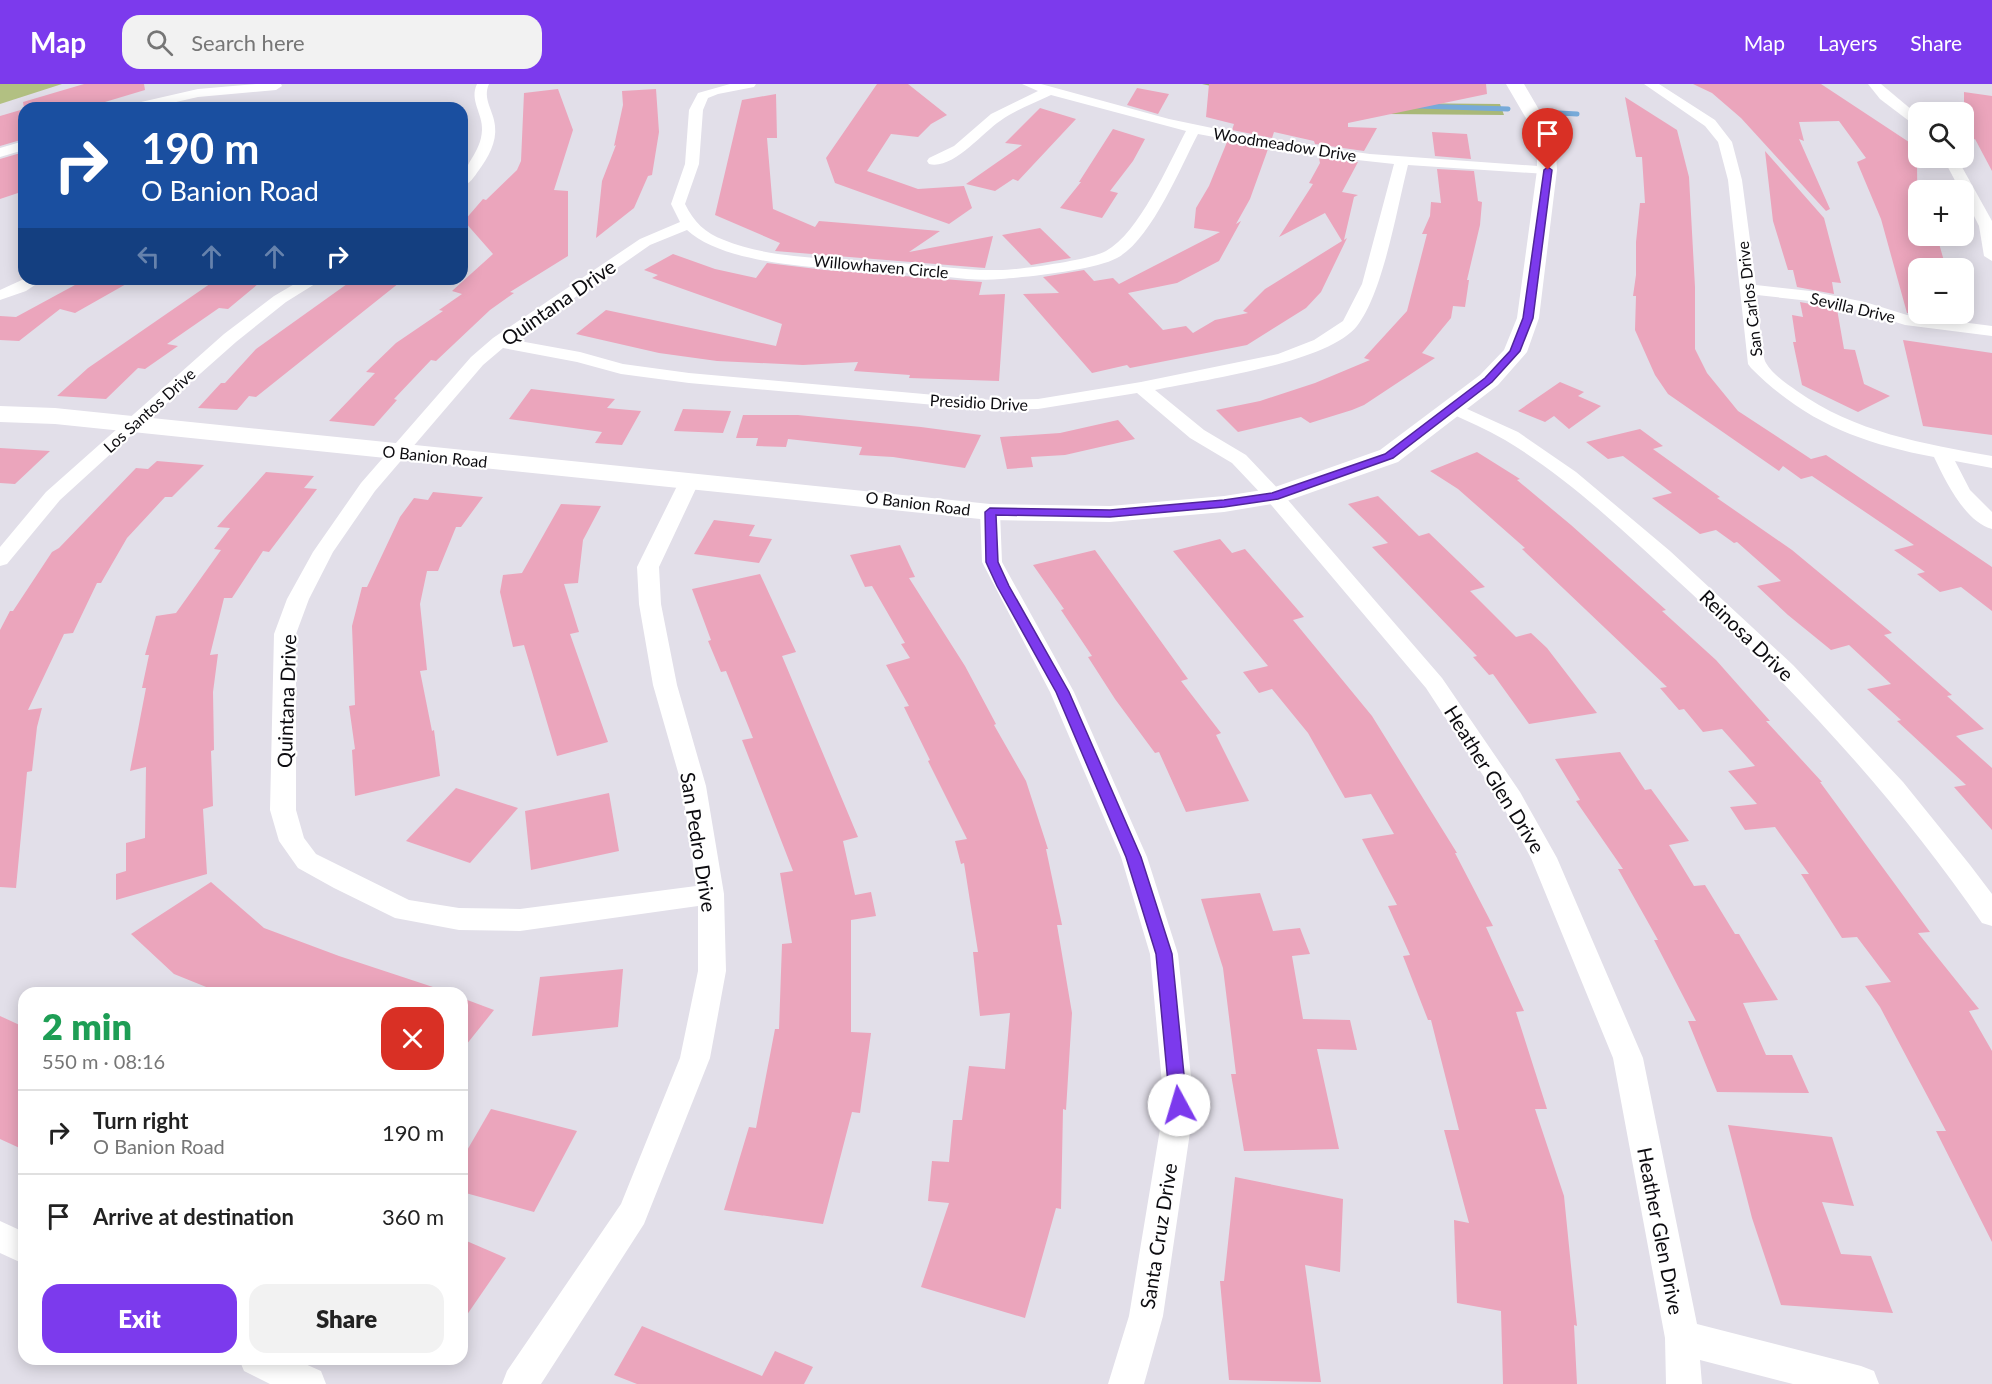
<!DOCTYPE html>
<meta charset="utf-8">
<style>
:root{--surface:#fff;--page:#f2f2f2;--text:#222;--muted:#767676;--line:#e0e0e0;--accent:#7c3aed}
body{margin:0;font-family:Lato,sans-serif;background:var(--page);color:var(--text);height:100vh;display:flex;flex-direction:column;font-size:22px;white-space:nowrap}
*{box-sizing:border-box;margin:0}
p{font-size:20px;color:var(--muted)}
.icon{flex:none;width:33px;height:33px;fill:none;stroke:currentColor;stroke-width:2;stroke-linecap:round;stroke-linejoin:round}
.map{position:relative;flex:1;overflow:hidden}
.drawer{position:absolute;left:18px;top:903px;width:450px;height:378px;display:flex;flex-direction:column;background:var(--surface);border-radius:18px;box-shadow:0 3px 15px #0003}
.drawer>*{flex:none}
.top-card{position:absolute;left:18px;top:18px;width:450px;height:183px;border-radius:18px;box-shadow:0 3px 15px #0003;background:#1a4fa0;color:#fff;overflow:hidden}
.fabs{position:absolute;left:1908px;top:18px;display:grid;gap:12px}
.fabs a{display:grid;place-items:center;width:66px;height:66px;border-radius:12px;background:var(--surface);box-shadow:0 3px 15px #0003;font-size:30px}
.pin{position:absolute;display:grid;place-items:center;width:51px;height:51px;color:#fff;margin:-62px -26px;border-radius:50% 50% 50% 0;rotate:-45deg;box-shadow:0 0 6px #0007}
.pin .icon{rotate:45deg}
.me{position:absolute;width:66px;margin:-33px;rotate:354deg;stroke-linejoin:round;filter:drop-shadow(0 0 4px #0008)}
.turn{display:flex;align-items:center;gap:21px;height:126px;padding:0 24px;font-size:27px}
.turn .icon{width:78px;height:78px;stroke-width:2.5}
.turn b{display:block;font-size:42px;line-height:51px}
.lanes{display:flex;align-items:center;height:57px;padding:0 24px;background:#0003;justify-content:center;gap:30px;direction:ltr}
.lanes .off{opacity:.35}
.round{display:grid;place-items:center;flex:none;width:63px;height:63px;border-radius:18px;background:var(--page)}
.headline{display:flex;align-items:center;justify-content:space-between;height:102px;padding:0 24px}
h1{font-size:36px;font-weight:800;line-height:45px;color:#1e9e55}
.cta{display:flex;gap:12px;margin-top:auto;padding:12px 24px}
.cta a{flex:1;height:69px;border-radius:18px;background:var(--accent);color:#fff;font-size:24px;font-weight:800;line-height:69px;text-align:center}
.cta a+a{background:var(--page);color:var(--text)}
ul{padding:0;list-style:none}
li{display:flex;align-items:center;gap:18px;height:84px;padding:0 24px;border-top:2px solid var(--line)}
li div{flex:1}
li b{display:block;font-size:22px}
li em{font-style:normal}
header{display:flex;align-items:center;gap:36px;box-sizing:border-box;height:84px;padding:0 30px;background:var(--accent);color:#fff}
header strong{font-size:28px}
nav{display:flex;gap:33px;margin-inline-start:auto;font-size:21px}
.search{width:420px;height:54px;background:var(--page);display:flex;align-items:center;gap:15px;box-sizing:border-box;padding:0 21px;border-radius:18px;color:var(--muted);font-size:22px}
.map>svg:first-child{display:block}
</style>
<header>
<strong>Map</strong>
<div class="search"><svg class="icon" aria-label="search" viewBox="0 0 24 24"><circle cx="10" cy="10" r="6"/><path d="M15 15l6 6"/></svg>Search here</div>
<nav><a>Map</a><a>Layers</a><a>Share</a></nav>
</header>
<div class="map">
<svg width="1992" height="1300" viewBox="0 0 1992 1300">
<rect width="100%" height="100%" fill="#e2dfe9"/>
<!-- green -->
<polygon fill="#b2c082" points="0,0 62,0 0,20"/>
<!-- forest -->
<polygon fill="#a9b878" points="1202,0 1283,0 1392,19 1500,20 1504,31 1387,30 1322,25"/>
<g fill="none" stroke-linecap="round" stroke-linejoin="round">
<!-- stream -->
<g stroke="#77aad9" stroke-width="5">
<polyline points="1419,22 1508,25"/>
<polyline points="1559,29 1577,30"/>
</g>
</g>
<!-- building -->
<g fill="#eba5bc">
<polygon points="84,0 144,0 145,6 85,24 24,24 23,18"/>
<polygon points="877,0 908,0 947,31 931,40 918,53 891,50 867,87 918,105 964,102 972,124 949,140 835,99 826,74"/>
<polygon points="1209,0 1486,0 1487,10 1348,39 1348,43 1377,44 1364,67 1315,60 1314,57 1274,48 1272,54 1232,46 1234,40 1206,33"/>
<polygon points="1693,0 1821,0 1918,64 1918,74 1933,74 1917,81 1918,153 1938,156 1946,184 1918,184 1918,230 1907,229 1881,135 1857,78 1866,74 1839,37 1799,38 1804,57 1799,55 1830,125 1826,127 1741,34 1712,9"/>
<polygon points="1137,4 1169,10 1158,30 1127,21"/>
<polygon points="558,5 573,46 554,106 568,107 568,172 510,208 514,209 490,226 436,277 431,276 394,315 397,316 374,342 329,337 375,289 366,288 396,259 443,227 439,226 462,210 452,207 493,170 464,137 483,115 486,116 517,86 521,77 524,9"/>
<polygon points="656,5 659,48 652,91 648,92 634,124 596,154 602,97 616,61 614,62 623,21 622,7"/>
<polygon points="1964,8 1992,12 1992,87 1975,55 1964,60"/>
<polygon points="776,10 777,54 767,54 773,125 815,143 819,137 940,147 909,168 993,152 985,184 775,167 780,159 715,131 742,16"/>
<polygon points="1625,13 1677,46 1689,93 1695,203 1695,265 1707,289 1738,327 1811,375 1826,371 1992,483 1992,527 1961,503 1940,508 1917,490 1925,488 1894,466 1914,461 1812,392 1801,395 1783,382 1779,387 1668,310 1655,291 1635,246 1636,212 1633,212 1636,191 1636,158 1640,119 1645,119 1642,73 1636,73"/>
<polygon points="1040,24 1076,35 1018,97 1013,95 995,107 966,100 1022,61 1005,59"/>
<polygon points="24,25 24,55 0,62 0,32"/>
<polygon points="1113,45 1145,55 1133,77 1110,107 1118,109 1102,134 1060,124 1081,98 1079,98"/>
<polygon points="1432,48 1467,50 1471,75 1435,72"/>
<polygon points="1227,58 1268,65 1250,115 1236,140 1241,137 1219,177 1177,199 1128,209 1163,246 1186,242 1193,249 1215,236 1248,229 1243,227 1265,205 1342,157 1325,129 1279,153 1313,100 1309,99 1320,79 1319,74 1358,78 1342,108 1358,111 1354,113 1344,156 1347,154 1321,208 1306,224 1247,261 1130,284 1127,281 1092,289 1023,210 1059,209 1043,193 1084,186 1094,197 1113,194 1119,200 1220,148 1194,144 1196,124 1209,102"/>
<polygon points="1765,67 1824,134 1841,199 1832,198 1834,210 1797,203 1793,186 1788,186 1773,137"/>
<polygon points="24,68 24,107 0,115 0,75"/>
<polygon points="1437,85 1474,87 1478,117 1482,118 1480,141 1467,196 1469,196 1465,223 1453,222 1451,234 1422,269 1435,274 1364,321 1352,326 1310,339 1301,333 1238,348 1216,326 1260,317 1315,299 1370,276 1364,274 1407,227 1427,150 1422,150 1430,132 1431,118 1441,119"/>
<polygon points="1040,144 1071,174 1031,181 1002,151"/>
<polygon points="673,170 715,185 756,194 767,179 825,186 982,198 979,211 1005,210 999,297 909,294 910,291 854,287 858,278 803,281 717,277 659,269 576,250 606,226 776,262 782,240 652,194 658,191 644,186"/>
<polygon points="86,195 135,195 75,229 60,225 19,257 0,256 0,232 16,233"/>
<polygon points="217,195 264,195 228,225 219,224 167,260 178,262 145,285 138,284 106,315 57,312 88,284"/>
<polygon points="354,195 404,195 256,313 249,312 237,326 198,324 221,299 225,299 256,265"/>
<polygon points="1800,218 1837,225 1844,265 1855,266 1864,300 1890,312 1858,328 1802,301 1793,258 1796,258 1792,231 1803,233"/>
<polygon points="1903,256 1992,269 1992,351 1923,342"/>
<polygon points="1560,298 1584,308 1578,312 1601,322 1569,345 1554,332 1545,338 1518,327"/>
<polygon points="531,305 615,315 607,324 641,327 622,361 595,359 602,348 509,335"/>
<polygon points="683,325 731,327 723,349 674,347"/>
<polygon points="743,331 798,331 921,343 981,351 965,384 893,373 859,371 862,363 788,355 786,363 756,362 758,354 736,354"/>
<polygon points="1118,336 1135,355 1065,371 1031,373 1033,383 1007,385 1000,353 1060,349"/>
<polygon points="1640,345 1663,362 1653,365 1720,413 1717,414 1792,466 1892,549 1884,551 1952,611 1947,612 1984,645 1956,652 1992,684 1992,746 1954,703 1966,701 1897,637 1901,636 1867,605 1891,600 1849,561 1831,566 1788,531 1757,502 1781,497 1737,458 1734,459 1716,446 1700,450 1652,414 1672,409 1623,372 1608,375 1586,358"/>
<polygon points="0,364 50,367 15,400 0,399"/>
<polygon points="1477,368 1520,395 1517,396 1571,441 1666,526 1662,527 1716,576 1770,637 1766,637 1822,698 1820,698 1930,848 1918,849 1979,925 1969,927 1992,967 1992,1158 1936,1047 1946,1047 1880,923 1865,902 1891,898 1857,853 1842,854 1801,790 1809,790 1775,743 1745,746 1730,723 1757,720 1728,687 1755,682 1722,645 1703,648 1684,625 1679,626 1660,604 1667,603 1522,465 1525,464 1458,405 1430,387"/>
<polygon points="157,377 204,381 172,413 165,413 127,454 101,499 97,499 73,549 64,550 28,626 42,624 37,643 32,687 27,688 16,804 0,803 0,546 10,527 13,527 52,468 59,464 136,384 148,385"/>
<polygon points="266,388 314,392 304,404 317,405 269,468 263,467 232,514 224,514 210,571 218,570 213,608 214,666 211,667 213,722 203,725 207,790 116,816 116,790 126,787 126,759 145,754 146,683 130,687 146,604 142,604 149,571 145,571 156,532 176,529 221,466 214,465 230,444 217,443"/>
<polygon points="433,408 483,413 461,443 456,443 438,487 427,487 420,520 427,586 420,587 432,647 434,646 440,692 355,712 352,666 355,665 349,622 355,621 352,542 362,503 367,503 400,433 414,414 428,416"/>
<polygon points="1378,412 1419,452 1429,449 1485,503 1470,507 1516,553 1531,549 1547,564 1597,629 1529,640 1493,590 1489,591 1473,573 1477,572 1372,463 1388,459 1348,420"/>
<polygon points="561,420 601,422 583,456 578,499 564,500 579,548 570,550 608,658 557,672 524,561 513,563 500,508 503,491 522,489"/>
<polygon points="714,436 755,441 749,452 772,455 759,479 694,470"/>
<polygon points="1220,455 1232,469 1245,465 1304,533 1293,536 1372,632 1457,769 1455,769 1493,842 1486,843 1524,927 1516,928 1547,1025 1535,1025 1564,1112 1577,1242 1574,1241 1577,1300 1503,1300 1501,1227 1457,1219 1454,1136 1469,1139 1444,1046 1459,1046 1431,936 1428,936 1403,872 1410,871 1388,822 1397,821 1362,755 1394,750 1371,710 1345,714 1308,649 1272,605 1259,609 1243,588 1268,582 1173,467"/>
<polygon points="900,461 915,493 909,494 965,582 996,640 994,641 1026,697 1048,765 1046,765 1062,841 1057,841 1072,929 1066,1026 1063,1025 1061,1125 1056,1124 1025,1234 921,1203 949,1119 928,1117 932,1077 949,1078 953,1036 962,1036 969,982 1005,985 1010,929 980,932 973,868 978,868 964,779 961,780 955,757 967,755 928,677 930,676 904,623 909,622 886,581 910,574 901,560 905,559 872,502 865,503 850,471"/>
<polygon points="1095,466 1188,595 1181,597 1221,649 1216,651 1249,717 1186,728 1159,668 1155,669 1115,615 1088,573 1092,572 1061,526 1064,525 1033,481"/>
<polygon points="760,490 796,568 782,572 858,753 843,757 855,811 871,808 876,832 851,836 851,948 871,949 860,1029 852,1028 823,1140 724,1126 749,1043 756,1044 775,945 779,945 782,860 792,859 780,789 793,787 742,656 753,654 726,587 721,588 708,557 711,556 692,505"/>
<polygon points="1620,668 1645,706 1651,705 1689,757 1669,761 1694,802 1705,801 1735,850 1739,850 1778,916 1743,919 1766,971 1792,971 1809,1009 1717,1008 1688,937 1696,937 1654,856 1658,856 1618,785 1623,785 1576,717 1580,716 1555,675"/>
<polygon points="456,704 518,724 470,779 406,757"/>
<polygon points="609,709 619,767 531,786 525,727"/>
<polygon points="211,798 264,844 339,872 439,905 439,909 221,909 174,890 131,850"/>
<polygon points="1260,809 1273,847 1300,844 1310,870 1292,872 1303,935 1350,936 1357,966 1317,965 1339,1065 1244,1067 1231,990 1236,990 1223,884 1201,815"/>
<polygon points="623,885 618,943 532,952 540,893"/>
<polygon points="462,914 494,926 462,966"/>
<polygon points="0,932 24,943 24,1066 0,1055"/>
<polygon points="491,1025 577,1047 534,1128 462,1108 462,1075"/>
<polygon points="1728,1041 1832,1053 1854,1122 1822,1118 1841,1170 1871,1172 1893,1229 1781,1221 1752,1134"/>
<polygon points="1235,1093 1343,1115 1340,1188 1305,1181 1321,1298 1229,1296 1220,1197 1224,1197"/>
<polygon points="462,1155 506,1174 462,1238"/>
<polygon points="642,1242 762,1292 775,1267 813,1283 804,1300 637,1300 614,1291"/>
</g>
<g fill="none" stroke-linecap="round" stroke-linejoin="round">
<!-- street -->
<g fill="#fff" fill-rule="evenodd">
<polygon points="256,0 281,0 282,2 276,6 198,13 150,24 126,24 128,21 198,5"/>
<path d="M477 0H489C482 15 494 27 495 42 497 58 488 74 479 86 474 93 470 100 462 102 462 80 481 70 482 46 483 30 469 16 477 0Z"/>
<path d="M730 0H756L754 3 718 10 708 14 703 26 699 80 685 120C694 138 705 149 724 156 770 176 848 175 899 179 932 181 966 187 999 186 1019 186 1090 176 1106 167 1139 149 1168 81 1186 47L1051 11C1034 19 1015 26 1000 37 982 49 953 86 929 80L927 77 929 74 954 62 991 30 1038 7 1022 0H1041L1169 35 1275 57 1370 70 1552 83 1554 86 1552 89 1547 90 1408 81C1397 124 1383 209 1357 242 1328 279 1202 296 1155 306L1204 346 1246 371 1281 408 1442 594 1520 708 1557 774 1643 974 1697 1240 1861 1282 1874 1287 1879 1300H1793L1700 1276 1702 1300H1666L1665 1254 1613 974 1531 774 1501 719 1426 604 1267 416 1232 379 1190 354 1137 309 1038 325 991 326 689 299 621 290 577 278 503 264 483 281 375 407 333 468 309 515 296 550V726L304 754 316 770 409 816 459 824 520 825 696 802 682 702 653 601 639 520 637 483 679 398 682 394H696L699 398 659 483 661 520 677 601 706 702 724 810 726 887 710 974 644 1140 541 1300H502L507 1287 621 1120 680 974 698 887V822L520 847 459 846 395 834 334 804 298 784 279 757 270 726 274 550 287 515 313 468 361 399 471 273 493 254 640 155 680 138 671 120 685 80 689 26 698 9ZM1198 50 1311 71 1394 80 1362 200 1343 237 1314 256 1278 270 1141 298 1038 315 991 316 689 289 623 280 580 268 514 256 650 161 687 146C730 186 852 185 911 189 940 191 972 198 1001 195 1028 193 1095 186 1117 174 1151 156 1180 84 1198 50Z"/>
<path d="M1644 0H1659L1715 36 1732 58 1742 96 1756 201 1810 207 1865 218 1907 231 1992 242V252L1905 241 1861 227 1810 217 1757 211C1759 224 1761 270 1766 279 1772 290 1787 300 1797 307 1854 348 1924 360 1992 372V384L1955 377 1970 406 1992 428V445C1965 438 1945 396 1934 373 1860 359 1805 338 1751 284L1748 280 1728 96 1718 58 1705 42Z"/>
<polygon points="1868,0 1881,0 1918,31 1918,41 1913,40 1880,15"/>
<polygon points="24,57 24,66 0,73 0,64"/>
<polygon points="1943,74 1957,74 1992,137 1992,177 1984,172 1979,142 1964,112 1964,106 1960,106"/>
<polygon points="24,195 44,195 26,207 0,216 0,206"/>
<polygon points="303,195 323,195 286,218 236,258 139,344 60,416 7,480 0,482 0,463 46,408 224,250 274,212"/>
<path d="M1454 319 1518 348 1576 388 1670 467 1793 581 1903 698 1970 781 1992 810V842L1982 839C1898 717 1799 610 1691 509 1632 455 1573 397 1505 356 1486 345 1467 337 1448 328L1445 324 1448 320Z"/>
<polygon points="990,422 997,424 1000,428 1002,478 1074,608 1147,773 1178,870 1194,1021 1163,1232 1144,1300 1108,1300 1129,1232 1164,1021 1150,870 1121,773 1050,608 982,478 980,428 983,424"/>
<polygon points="0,1137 24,1148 24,1180 0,1169"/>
<polygon points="239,1275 294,1275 321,1287 326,1300 270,1300 244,1287"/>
</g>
<!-- secondary -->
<polygon fill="#fff" fill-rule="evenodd" points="1506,0 1524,0 1555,53 1557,86 1539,234 1527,268 1498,301 1398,378 1284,418 1224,428 1110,438 990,436 55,340 0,338 0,322 55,324 990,420 1110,422 1224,412 1269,405 1380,366 1480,291 1504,266 1517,234 1537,86 1537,53"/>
</g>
<!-- route -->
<polygon fill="#7c3aed" stroke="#51269a" stroke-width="1.5" points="1548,83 1552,86 1533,234 1520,267 1492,298 1393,374 1278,415 1224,423 1110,433 996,431 998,478 1009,502 1069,608 1141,773 1172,870 1187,1021 1185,1026 1179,1029 1173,1026 1170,1021 1156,870 1126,773 1056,608 997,502 986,478 985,428 990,424 1110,426 1224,416 1272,409 1385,370 1485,294 1510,267 1523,234 1544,86"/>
<g text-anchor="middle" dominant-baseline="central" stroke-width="4.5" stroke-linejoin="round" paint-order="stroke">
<!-- far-street labels -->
<g font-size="16" fill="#0d0c10" stroke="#fff">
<text transform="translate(1285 60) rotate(9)">Woodmeadow Drive</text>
<text transform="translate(881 182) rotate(5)">Willowhaven Circle</text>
<text transform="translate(1749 215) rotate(-97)">San Carlos Drive</text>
<text transform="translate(1853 223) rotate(13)">Sevilla Drive</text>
<text transform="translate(979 318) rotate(3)">Presidio Drive</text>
<text transform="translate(149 326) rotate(-42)">Los Santos Drive</text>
<text transform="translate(435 372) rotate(6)">O Banion Road</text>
<text transform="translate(918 419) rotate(7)">O Banion Road</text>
</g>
<!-- street labels -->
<g font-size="20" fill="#0d0c10" stroke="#fff">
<text transform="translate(558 218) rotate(-35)">Quintana Drive</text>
<text transform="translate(1747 551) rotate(44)">Reinosa Drive</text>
<text transform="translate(286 617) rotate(-88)">Quintana Drive</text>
<text transform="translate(1495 695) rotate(58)">Heather Glen Drive</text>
<text transform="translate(699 758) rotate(81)">San Pedro Drive</text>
<text transform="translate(1661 1147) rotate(79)">Heather Glen Drive</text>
<text transform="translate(1158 1152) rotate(-81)">Santa Cruz Drive</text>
</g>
</g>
</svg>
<div class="fabs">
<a><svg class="icon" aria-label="search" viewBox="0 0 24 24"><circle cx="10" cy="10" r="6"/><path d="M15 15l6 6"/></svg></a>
<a>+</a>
<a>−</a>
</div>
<div class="pin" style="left:1548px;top:86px;background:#d93025"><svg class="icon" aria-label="arrive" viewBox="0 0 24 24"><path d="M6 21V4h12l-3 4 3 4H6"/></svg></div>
<svg class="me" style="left:1179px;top:1021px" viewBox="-20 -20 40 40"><circle r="19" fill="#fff"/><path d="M0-13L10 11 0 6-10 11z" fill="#7c3aed"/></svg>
<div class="top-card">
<div class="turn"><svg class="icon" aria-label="right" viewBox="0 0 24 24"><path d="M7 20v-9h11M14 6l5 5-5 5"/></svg><div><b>190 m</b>O Banion Road</div></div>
<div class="lanes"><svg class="icon off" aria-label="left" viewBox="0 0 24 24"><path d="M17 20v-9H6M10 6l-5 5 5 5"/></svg><svg class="icon off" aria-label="ahead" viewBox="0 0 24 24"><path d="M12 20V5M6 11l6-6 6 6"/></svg><svg class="icon off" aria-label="ahead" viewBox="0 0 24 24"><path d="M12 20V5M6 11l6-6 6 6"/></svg><svg class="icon" aria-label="right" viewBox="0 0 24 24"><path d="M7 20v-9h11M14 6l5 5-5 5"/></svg></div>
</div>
<section class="drawer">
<div class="headline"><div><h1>2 min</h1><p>550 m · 08:16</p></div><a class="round" style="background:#d93025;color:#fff"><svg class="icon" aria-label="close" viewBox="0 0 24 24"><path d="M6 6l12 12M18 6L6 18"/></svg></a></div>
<ul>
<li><svg class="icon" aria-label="right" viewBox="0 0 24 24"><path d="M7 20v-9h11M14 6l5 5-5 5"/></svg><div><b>Turn right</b><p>O Banion Road</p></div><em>190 m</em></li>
<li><svg class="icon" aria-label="arrive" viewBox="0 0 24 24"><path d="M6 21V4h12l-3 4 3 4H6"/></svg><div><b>Arrive at destination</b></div><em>360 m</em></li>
</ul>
<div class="cta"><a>Exit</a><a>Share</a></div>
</section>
</div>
